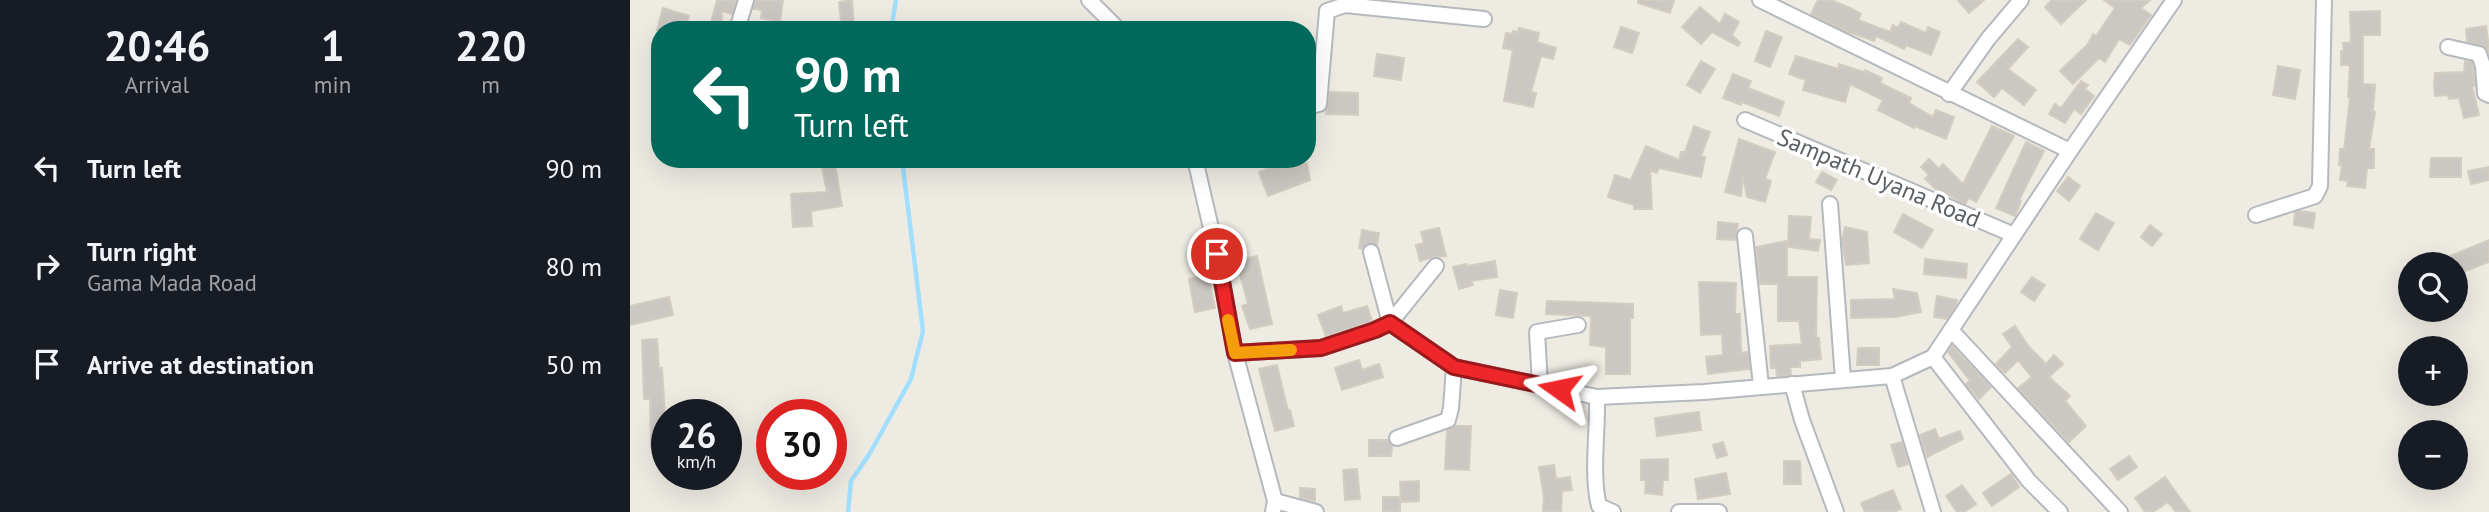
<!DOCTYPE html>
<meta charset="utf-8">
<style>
:root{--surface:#171b24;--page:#242831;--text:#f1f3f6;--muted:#9ea1a6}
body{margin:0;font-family:"PT Sans",sans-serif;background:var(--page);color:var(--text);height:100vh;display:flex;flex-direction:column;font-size:26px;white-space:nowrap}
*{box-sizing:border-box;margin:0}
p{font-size:23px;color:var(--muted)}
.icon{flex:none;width:38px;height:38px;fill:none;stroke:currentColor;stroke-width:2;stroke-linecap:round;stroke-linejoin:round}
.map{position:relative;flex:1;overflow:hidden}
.side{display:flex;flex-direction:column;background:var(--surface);width:630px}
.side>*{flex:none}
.top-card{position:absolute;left:21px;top:21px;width:665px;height:147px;border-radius:28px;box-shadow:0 7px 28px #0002;background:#00695c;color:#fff;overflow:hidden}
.tools{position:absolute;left:1768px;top:252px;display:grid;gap:14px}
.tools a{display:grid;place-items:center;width:70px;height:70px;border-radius:50%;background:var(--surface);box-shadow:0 7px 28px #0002;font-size:35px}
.speed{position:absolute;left:21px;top:399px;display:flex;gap:14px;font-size:35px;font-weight:700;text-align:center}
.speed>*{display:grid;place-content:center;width:91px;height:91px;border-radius:50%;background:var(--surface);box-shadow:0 7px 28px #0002;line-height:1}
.speed small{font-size:18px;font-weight:400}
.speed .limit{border:10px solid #d22;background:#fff;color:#111}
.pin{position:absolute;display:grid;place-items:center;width:60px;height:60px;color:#fff;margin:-30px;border:4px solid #fff;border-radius:50%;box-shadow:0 2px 7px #0007}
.me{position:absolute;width:77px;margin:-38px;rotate:282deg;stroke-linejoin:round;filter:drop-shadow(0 0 5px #0008)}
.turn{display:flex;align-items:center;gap:24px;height:147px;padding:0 28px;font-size:32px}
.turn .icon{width:91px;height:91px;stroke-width:2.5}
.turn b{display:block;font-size:49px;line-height:60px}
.eta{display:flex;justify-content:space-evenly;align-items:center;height:119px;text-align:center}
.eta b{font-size:42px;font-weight:800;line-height:49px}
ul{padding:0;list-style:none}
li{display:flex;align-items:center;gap:21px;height:98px;padding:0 28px}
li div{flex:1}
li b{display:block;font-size:26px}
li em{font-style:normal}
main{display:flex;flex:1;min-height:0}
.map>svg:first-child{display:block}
</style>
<main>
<section class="side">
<div class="eta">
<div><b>20:46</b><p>Arrival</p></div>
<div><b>1</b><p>min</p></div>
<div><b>220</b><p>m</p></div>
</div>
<ul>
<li><svg class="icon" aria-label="left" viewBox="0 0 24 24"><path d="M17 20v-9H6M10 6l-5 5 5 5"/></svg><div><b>Turn left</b></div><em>90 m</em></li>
<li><svg class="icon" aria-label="right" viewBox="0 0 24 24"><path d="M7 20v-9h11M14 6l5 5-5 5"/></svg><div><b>Turn right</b><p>Gama Mada Road</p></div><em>80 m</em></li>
<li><svg class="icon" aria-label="arrive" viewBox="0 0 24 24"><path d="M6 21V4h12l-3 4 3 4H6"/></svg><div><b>Arrive at destination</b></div><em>50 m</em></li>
</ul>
</section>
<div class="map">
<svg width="1859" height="512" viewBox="0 0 1859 512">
<rect width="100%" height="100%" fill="#eeebe3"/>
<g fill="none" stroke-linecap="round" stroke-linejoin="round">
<!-- stream -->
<g stroke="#a2dfff" stroke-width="4.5">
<polyline points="261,30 266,0"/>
<polyline points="218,512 221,481 240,453 281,379 293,331 272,159"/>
</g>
</g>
<!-- building -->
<g fill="#cbc7c2" stroke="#d3ccc1" stroke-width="2">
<polygon points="87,0 106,0 102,14 92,11 91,30 79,30"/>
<polygon points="125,0 153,0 150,21 131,18 132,10 123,9"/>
<polygon points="222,0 224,30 212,30 209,2"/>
<polygon points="1008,0 1044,0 1040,13 1008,3"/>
<polygon points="1188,0 1201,0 1220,8 1231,14 1228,20 1260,32 1263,25 1268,28 1271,22 1296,33 1298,27 1310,32 1301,55 1276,45 1274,49 1246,36 1244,41 1216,31 1181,14"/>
<polygon points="1328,0 1354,0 1339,13"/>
<polygon points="1422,0 1456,0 1431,24 1415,7"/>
<polygon points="1474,0 1520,0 1511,8 1521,15 1500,45 1489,39 1475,62 1469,58 1443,84 1430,71 1458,44 1463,34 1466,36 1485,8"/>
<polygon points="1070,7 1090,24 1095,14 1109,22 1102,35 1110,43 1108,46 1082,32 1071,44 1052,27"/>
<polygon points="33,8 59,16 55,30 27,30"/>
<polygon points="1750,11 1750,35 1733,35 1733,84 1745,85 1743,111 1745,112 1739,149 1744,149 1744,168 1737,168 1735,188 1717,186 1718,181 1710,180 1712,165 1709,165 1710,149 1714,149 1720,97 1718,97 1720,65 1711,65 1711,51 1714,51 1713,43 1721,42 1720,12"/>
<polygon points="1856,26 1859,47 1859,54 1855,46 1837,42 1836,29"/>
<polygon points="991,27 1009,33 1002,53 984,47"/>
<polygon points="889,28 909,33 907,42 926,48 923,59 911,56 901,92 906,93 903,107 874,101 883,50 873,48 876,33 882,34 883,31 888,32"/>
<polygon points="1136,31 1152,37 1140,67 1125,61"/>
<polygon points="1388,39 1398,47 1378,69 1406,90 1394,105 1372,88 1364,97 1347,82"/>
<polygon points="747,54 774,58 771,80 744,76"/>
<polygon points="1166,56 1208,69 1209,64 1234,72 1235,70 1252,78 1250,83 1281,98 1279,103 1303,117 1306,110 1324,117 1316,139 1285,126 1284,128 1248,110 1253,100 1220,84 1215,102 1173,90 1176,80 1159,74"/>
<polygon points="1071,61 1085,69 1070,93 1057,85"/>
<polygon points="1835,61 1842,62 1843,68 1845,86 1842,86 1849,115 1834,118 1829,98 1819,99 1818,95 1805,96 1804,85 1805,73 1834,72"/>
<polygon points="677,62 683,63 680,96 677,97"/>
<polygon points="1648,66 1670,70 1665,99 1643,95"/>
<polygon points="1103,74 1121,81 1118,88 1154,102 1149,116 1112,102 1111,105 1093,98"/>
<polygon points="1451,81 1458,85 1455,89 1464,96 1451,114 1444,109 1435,123 1419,114 1425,104 1431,108"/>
<polygon points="700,92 728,93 728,115 696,114"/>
<polygon points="1064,126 1080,132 1071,156 1075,157 1071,177 1029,168 1027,173 1020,170 1022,209 1004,209 1004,205 978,197 985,175 1001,180 1016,146 1049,160 1051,152 1055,152"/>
<polygon points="1362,126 1384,136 1346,202 1339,198 1335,204 1313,192 1309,192 1295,179 1299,175 1291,167 1299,159 1309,169 1313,164 1333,184"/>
<polygon points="1109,139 1145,152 1135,179 1141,181 1135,202 1117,197 1113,176 1111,196 1095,192"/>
<polygon points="1396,142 1414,151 1389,200 1391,201 1385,216 1366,208"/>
<polygon points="1801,158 1831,158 1831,177 1800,177"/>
<polygon points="653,163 654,166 677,163 680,180 638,196 629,172"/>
<polygon points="205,164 212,206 181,211 182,226 163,227 161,194 197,192 192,167"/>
<polygon points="1859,167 1859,180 1841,184 1838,171"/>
<polygon points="1192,172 1207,180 1201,190 1186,182"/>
<polygon points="1438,177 1450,186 1439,201 1427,191"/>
<polygon points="1669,211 1685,213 1683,228 1664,225 1665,212"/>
<polygon points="1466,213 1484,223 1468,250 1450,239"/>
<polygon points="1273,214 1303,230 1292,248 1264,232"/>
<polygon points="1159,216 1181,217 1179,239 1190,240 1188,251 1158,247"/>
<polygon points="1088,222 1108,224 1106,240 1087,239"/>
<polygon points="1520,225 1532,234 1522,246 1511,237"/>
<polygon points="1215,227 1237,232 1239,263 1216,265 1212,239"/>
<polygon points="809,228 816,256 803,257 790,261 786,245 794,243 791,232"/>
<polygon points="732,230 749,233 747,245 739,243 732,249 729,248"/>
<polygon points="1859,240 1859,262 1825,275 1825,264 1801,264"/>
<polygon points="1157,241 1157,277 1187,277 1186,338 1189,338 1191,359 1170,361 1170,367 1160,367 1161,375 1147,376 1146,368 1141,368 1140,346 1172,344 1169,321 1148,321 1148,284 1130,284 1126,247"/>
<polygon points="627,256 642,324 620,329 612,306 618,304 608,267 610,266 609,260"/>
<polygon points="1295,259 1337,264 1336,278 1294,274"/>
<polygon points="865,261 867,277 841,281 843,285 829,289 823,267 836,264 837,266"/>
<polygon points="578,275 585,308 565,312 559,279"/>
<polygon points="1402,277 1415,285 1404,301 1391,292"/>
<polygon points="1069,282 1106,283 1105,314 1110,314 1111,353 1118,352 1120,369 1078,374 1076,357 1093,355 1092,334 1071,335"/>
<polygon points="1263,289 1287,293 1291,312 1265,317 1221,318 1221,300 1265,299"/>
<polygon points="870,290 887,293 883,318 866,315"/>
<polygon points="1307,296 1327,300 1326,305 1317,319 1304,317"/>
<polygon points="39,297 43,315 0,325 0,306"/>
<polygon points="917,301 1003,304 1003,318 1000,318 1000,374 976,374 976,347 960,345 961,316 916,314"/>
<polygon points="711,306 713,313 737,306 742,321 696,336 688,315"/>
<polygon points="1385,326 1399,347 1416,364 1424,355 1433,364 1419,377 1440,396 1435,401 1456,426 1439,442 1388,388 1402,377 1388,360 1375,373 1366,364 1382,347 1373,334"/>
<polygon points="27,339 29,368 32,368 35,417 37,417 37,447 21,447 20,399 14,399 12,340"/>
<polygon points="1322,346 1361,387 1349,399 1336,384 1340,381 1318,352"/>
<polygon points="1228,348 1249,348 1249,365 1227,365"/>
<polygon points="729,360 732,370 749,364 753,377 712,390 705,368"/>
<polygon points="647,365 658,411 660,410 664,426 645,431 629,369"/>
<polygon points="1069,412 1071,430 1027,436 1025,418"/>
<polygon points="826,426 841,426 839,470 815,469 817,431"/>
<polygon points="1305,429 1309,439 1330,431 1333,439 1297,457 1290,435"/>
<polygon points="739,440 758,440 762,446 761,456 739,456"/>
<polygon points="1093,442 1097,455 1087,458 1083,445"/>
<polygon points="1272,442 1278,464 1268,467 1261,445"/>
<polygon points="1499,456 1507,467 1488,480 1480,469"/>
<polygon points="1038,459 1038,480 1033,480 1032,495 1015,493 1016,480 1011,480 1011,460"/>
<polygon points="1154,461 1170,461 1171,484 1154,484"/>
<polygon points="924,465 926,479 940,477 942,490 932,491 931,512 913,512 914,496 909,467"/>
<polygon points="727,469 730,499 715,500 713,470"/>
<polygon points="1096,473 1100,494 1068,499 1065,479"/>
<polygon points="1381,474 1389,487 1362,506 1353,493"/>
<polygon points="1535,477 1560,512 1546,512 1538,502 1523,512 1515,512 1505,498"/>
<polygon points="789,481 789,501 771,502 770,482"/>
<polygon points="1332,485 1346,504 1334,512 1327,512 1316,496"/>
<polygon points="670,488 685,489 685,501 670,498"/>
<polygon points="1263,490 1271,509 1263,512 1235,512 1231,503"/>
<rect x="753" y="497" width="17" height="15"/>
</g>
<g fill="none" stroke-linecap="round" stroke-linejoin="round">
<defs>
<g id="street">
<polyline points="459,0 489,30"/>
<polyline points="1130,0 1440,151 1544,0"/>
<polyline points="109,23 116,0"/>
<polyline points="1818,47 1849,54 1853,66 1855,93 1859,95"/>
<polyline points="1319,94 1358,39 1391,0"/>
<polyline points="677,107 689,104 697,11 715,5 854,19"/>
<polyline points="1115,120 1384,235"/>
<polyline points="565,159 587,254 605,353 645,501 643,512"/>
<polyline points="1200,204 1213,379"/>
<polyline points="1626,215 1685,196 1690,186 1694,0"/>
<polyline points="1115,236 1131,386"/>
<polyline points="741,252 760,323"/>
<polyline points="760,323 806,266"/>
<polyline points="1321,330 1490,512"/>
<polyline points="605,353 691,348 745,330 760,323 824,367 967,397 1074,392 1262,376 1303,357 1440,151"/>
<polyline points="1303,357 1399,481 1430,512"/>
<polyline points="1262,376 1303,512"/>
<polyline points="1162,384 1172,420 1206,512"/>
<polyline points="910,385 907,332 948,325"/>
<path d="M967 397C968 431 961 475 969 506L983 512"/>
<polyline points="767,438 818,420 821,408 824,367"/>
<polyline points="645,501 686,512"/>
<polyline points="1049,512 1089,512"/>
</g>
</defs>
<!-- street casing -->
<use href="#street" stroke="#b5b9be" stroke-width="18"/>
<!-- street -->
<use href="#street" stroke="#fff" stroke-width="14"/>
</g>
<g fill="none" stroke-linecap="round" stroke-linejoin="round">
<defs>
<polyline id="route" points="587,254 605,353 691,348 745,330 760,323 824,367 929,389"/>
</defs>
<!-- route casing -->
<use href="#route" stroke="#9c191b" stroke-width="18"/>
<!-- route -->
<use href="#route" stroke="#f0272a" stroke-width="12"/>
<!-- slow -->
<polyline stroke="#f59e0b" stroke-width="12" points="598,320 605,353 661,350"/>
</g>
<g text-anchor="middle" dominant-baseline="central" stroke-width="7" stroke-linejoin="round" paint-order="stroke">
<!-- street labels -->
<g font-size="24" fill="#5b6064" stroke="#fff">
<text transform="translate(1249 178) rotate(23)">Sampath Uyana Road</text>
</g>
</g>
</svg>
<div class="tools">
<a><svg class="icon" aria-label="search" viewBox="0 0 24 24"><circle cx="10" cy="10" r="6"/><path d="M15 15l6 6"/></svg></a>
<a>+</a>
<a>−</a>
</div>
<div class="speed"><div>26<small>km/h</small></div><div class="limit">30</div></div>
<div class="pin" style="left:587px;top:254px;background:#d93025"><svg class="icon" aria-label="arrive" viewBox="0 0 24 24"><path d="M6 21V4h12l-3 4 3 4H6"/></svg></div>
<svg class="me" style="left:929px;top:389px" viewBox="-20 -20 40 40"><path d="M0-17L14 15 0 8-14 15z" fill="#f0272a" stroke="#fff" stroke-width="4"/></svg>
<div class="top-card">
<div class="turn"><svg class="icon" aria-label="left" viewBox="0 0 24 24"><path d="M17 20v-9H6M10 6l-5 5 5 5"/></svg><div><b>90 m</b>Turn left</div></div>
</div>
</div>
</main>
